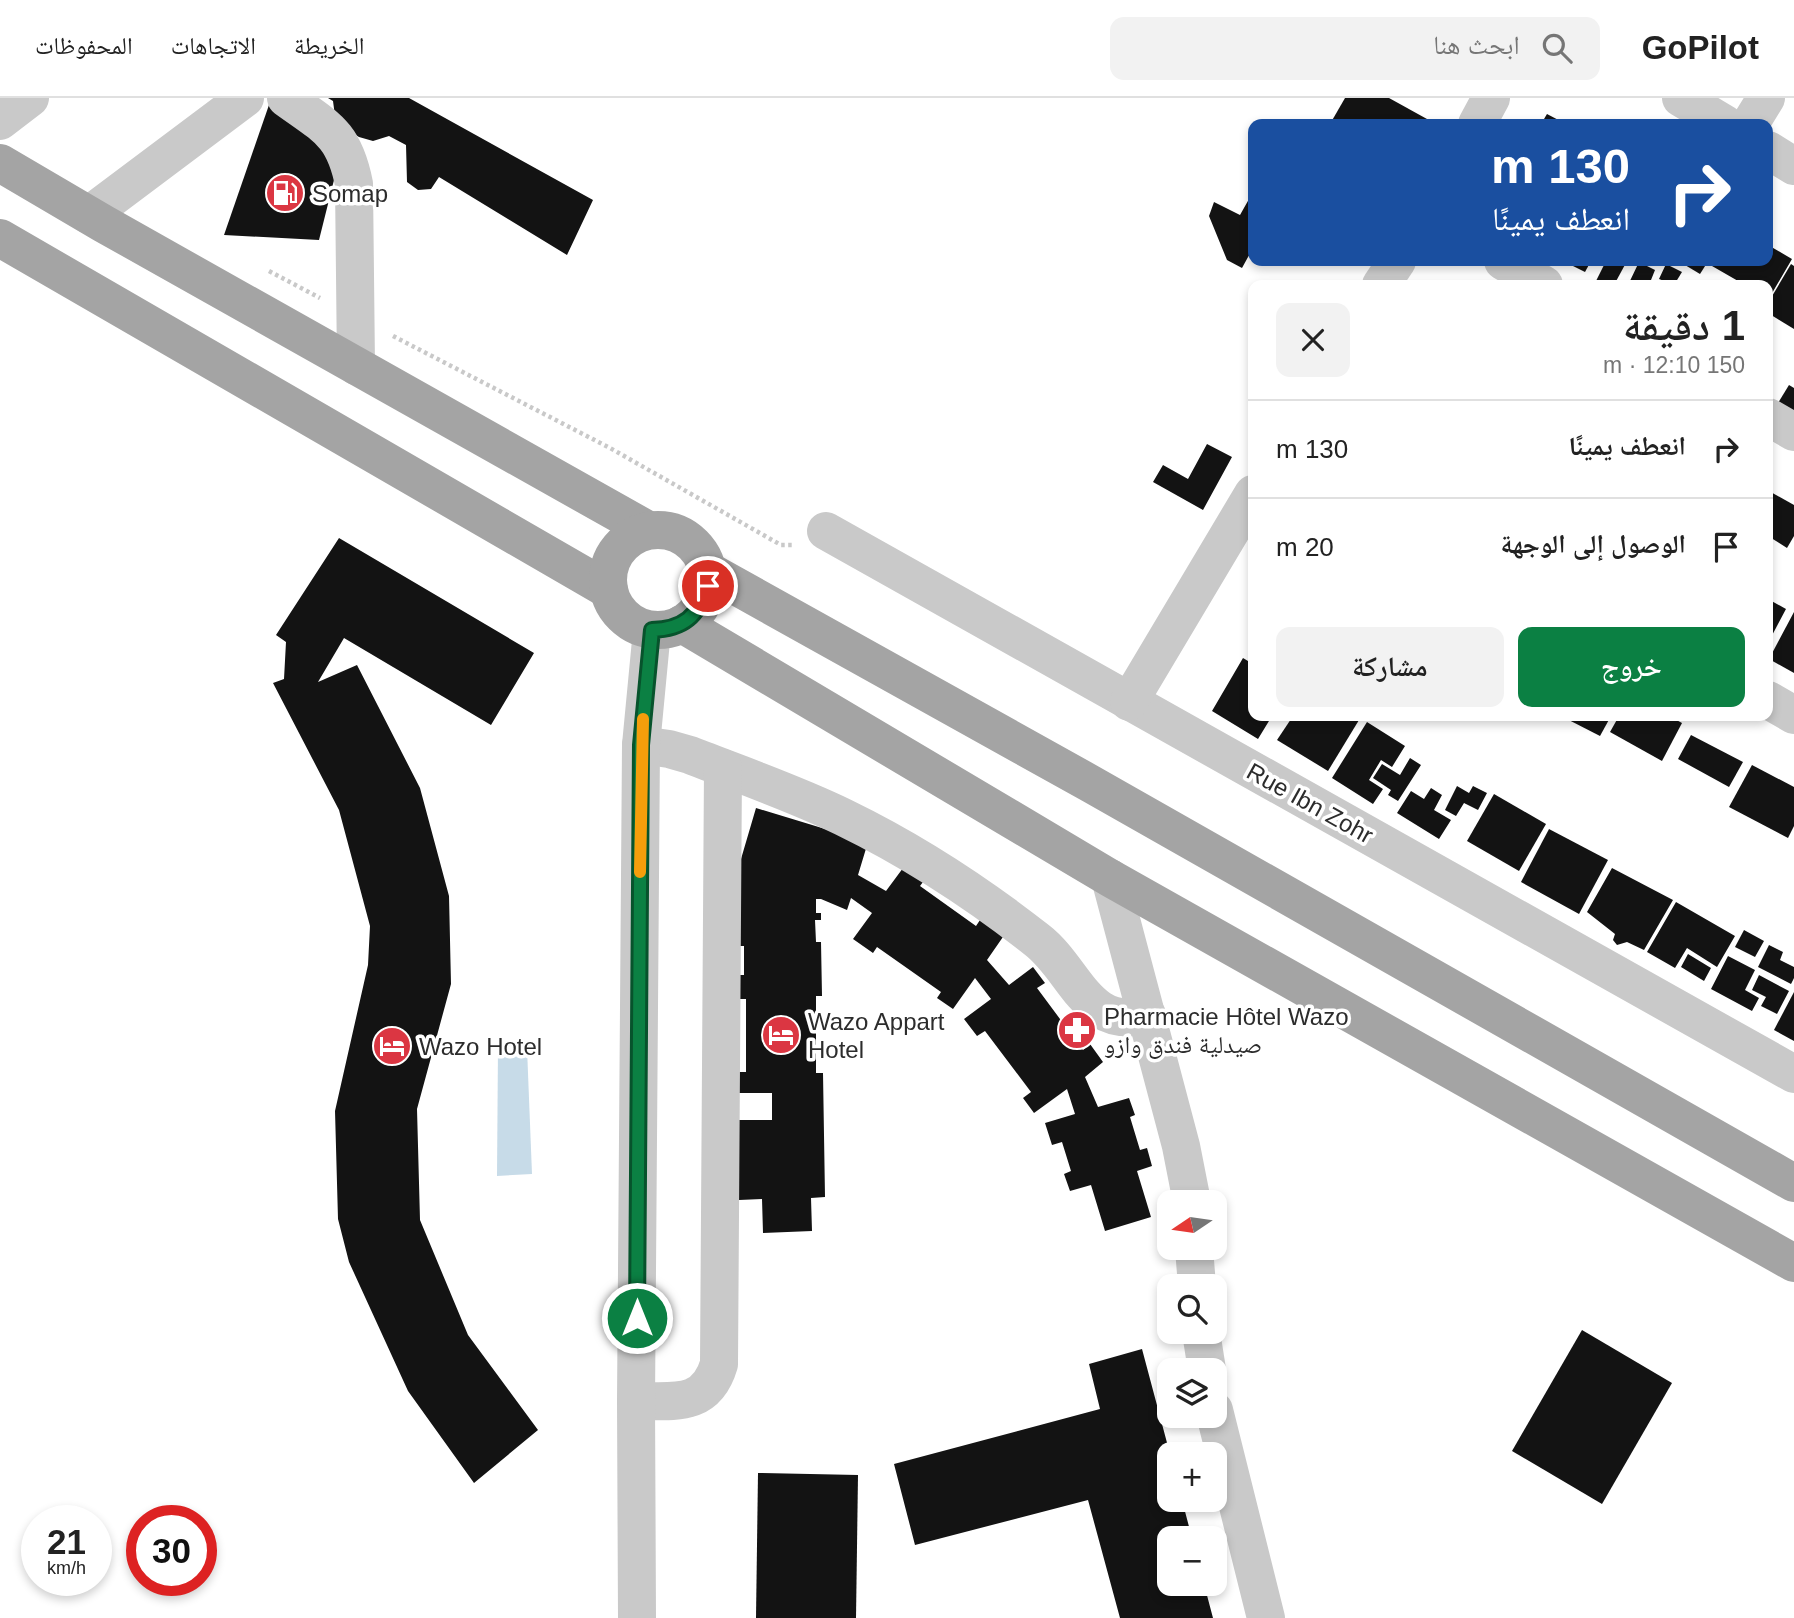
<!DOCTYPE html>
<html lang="ar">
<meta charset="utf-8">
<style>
:root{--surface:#fff;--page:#f2f2f2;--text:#222;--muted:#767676;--line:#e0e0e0;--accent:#0b8043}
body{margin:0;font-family:Helvetica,"Noto Naskh Arabic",sans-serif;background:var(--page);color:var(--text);direction:rtl;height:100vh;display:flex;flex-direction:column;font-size:26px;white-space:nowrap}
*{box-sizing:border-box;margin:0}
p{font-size:23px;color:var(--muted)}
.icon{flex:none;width:38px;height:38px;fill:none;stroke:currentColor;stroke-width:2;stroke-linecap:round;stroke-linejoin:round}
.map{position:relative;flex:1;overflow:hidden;direction:ltr}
.details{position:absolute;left:1248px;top:182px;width:525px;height:441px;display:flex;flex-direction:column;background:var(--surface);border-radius:14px;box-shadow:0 4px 10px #0003;direction:rtl}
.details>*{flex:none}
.top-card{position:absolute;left:1248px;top:21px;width:525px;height:147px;border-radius:14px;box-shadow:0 4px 10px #0003;direction:rtl;background:#1a4fa0;color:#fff;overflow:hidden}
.needle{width:46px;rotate:257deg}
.buttons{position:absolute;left:1157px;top:1092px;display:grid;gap:14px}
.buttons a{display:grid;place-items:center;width:70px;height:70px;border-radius:14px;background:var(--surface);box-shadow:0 4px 10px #0003;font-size:35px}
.speed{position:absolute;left:21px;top:1407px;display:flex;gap:14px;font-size:35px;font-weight:700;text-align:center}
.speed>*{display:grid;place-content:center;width:91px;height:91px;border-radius:50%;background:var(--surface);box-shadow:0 4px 10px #0003;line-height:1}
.speed small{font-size:18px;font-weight:400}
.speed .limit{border:10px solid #d22;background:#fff;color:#111}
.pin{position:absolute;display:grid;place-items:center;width:60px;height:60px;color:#fff;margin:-30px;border:4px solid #fff;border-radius:50%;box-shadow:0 2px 7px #0007}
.me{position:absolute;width:77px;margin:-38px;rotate:0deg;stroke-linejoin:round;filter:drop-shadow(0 0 5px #0008)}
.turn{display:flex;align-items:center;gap:24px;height:147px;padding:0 28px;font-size:32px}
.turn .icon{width:91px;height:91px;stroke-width:2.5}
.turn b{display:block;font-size:49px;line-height:60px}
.round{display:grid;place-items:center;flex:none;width:74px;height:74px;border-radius:14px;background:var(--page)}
.head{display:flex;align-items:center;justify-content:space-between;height:119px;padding:0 28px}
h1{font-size:42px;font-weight:600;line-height:52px}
.button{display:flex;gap:14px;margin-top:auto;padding:14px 28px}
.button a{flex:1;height:80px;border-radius:14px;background:var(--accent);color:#fff;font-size:28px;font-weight:600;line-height:80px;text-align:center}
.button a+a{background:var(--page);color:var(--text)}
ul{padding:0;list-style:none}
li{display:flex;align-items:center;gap:21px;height:98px;padding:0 28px;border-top:2px solid var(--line)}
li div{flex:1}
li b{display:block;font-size:26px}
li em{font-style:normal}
header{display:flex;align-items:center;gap:42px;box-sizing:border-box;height:98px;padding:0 35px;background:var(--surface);border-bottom:2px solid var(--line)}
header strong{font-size:33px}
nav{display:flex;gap:38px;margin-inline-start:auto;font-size:24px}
.search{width:490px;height:63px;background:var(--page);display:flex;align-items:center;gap:18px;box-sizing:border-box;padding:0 24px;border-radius:14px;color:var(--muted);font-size:26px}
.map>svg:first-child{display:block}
</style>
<header>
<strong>GoPilot</strong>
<div class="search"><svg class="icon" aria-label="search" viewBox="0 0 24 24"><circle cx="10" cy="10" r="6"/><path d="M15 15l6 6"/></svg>ابحث هنا</div>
<nav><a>الخريطة</a><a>الاتجاهات</a><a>المحفوظات</a></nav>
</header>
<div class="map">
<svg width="1794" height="1520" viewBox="0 0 1794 1520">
<rect width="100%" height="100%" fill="#fff"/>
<!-- water -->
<polygon fill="#c7dbe8" points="498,948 527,950 532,1076 497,1078"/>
<!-- building -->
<g fill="#131313">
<polygon points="328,0 409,0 593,102 567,157 439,79 431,91 418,92 407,84 406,47 389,38 373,43 359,39 345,30 335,18 333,3"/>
<polygon points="1345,0 1389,0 1427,21 1424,26 1330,26"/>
<polygon points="270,4 341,54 319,142 224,137"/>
<polygon points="1547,16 1566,26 1541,26"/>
<polygon points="1253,94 1253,150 1242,170 1227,162 1209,118 1214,104 1240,117"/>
<polygon points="1768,147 1792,161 1768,202 1768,187 1745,187 1712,168 1715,163 1768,163"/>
<polygon points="1563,163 1591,163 1585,174"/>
<polygon points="1606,163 1627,163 1614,187 1594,187"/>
<polygon points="1688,163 1703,163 1707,165 1700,176 1685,167"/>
<polygon points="1639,164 1655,172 1651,182 1661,187 1628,187"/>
<polygon points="1666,166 1682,174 1674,187 1659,181"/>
<polygon points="1791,166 1794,168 1794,231 1768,215 1768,205"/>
<polygon points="1789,287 1794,290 1794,329 1772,315"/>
<polygon points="1207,346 1232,359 1203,412 1153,384 1163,367 1188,381"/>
<polygon points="1769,393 1794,407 1794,438 1787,450 1768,438"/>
<polygon points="339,440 534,555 491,627 344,540 318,584 357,567 420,690 449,798 451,886 417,1011 420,1122 468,1237 538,1332 474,1385 408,1293 349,1164 338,1121 335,1013 368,867 370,828 339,712 273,585 284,581 286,544 276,537"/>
<polygon points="1768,501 1786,511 1768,545"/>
<polygon points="1794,514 1794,575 1769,561"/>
<polygon points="1243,560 1253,566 1253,618 1272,618 1258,641 1212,613"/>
<polygon points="1293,618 1352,618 1359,622 1328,673 1277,642"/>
<polygon points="1561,618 1611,618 1600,638"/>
<polygon points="1619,618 1669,618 1682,625 1662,663 1610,634"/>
<polygon points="1367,624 1405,648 1392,669 1381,662 1369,682 1383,691 1373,706 1332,680"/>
<polygon points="1691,637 1743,664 1729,689 1678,661"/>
<polygon points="1410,660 1421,667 1398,703 1388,697 1391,692 1373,680 1382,666 1400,677"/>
<polygon points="1752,667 1794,689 1794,728 1788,740 1729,709"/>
<polygon points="1457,688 1469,695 1473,688 1487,695 1478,712 1464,705 1456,718 1445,712"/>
<polygon points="1431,690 1442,697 1434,712 1451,722 1439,741 1397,715 1411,693 1424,701"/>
<polygon points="1494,696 1546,726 1519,773 1467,743"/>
<polygon points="756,710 868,744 858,777 886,793 906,766 926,780 920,788 976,828 982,819 1005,836 987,862 1009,887 1033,869 1045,885 1037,890 1083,952 1090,946 1103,964 1085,979 1098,1009 1129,1000 1135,1017 1130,1019 1140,1052 1147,1050 1152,1068 1137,1073 1151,1119 1105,1133 1091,1087 1070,1093 1064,1076 1071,1073 1062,1044 1052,1047 1045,1025 1075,1016 1067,991 1034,1015 1023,1000 1031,994 985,933 977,938 964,921 991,901 975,880 953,911 937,900 941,894 877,849 873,855 853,841 872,815 851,800 847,812 821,801 816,801 816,815 821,815 821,822 815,822 816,844 821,844 822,898 816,898 816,975 823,975 825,1099 811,1100 812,1133 763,1135 762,1101 739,1102 738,1022 772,1022 772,995 738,995 738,974 746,974 746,901 737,901 737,877 744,877 744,848 737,848 736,778"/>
<polygon points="1549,731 1608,762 1579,816 1521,784"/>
<polygon points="1612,770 1673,802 1644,852 1627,844 1617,847 1613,842 1615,836 1587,814"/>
<polygon points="1676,804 1735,838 1717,869 1687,850 1675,870 1647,854"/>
<polygon points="1744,832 1764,843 1755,859 1735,849"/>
<polygon points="1769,847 1783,854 1780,862 1794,869 1794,880 1791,886 1758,869"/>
<polygon points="1688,856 1711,870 1704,883 1681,869"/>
<polygon points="1728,858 1755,872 1745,892 1759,900 1752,913 1711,891"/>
<polygon points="1759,877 1789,893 1777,916 1761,908 1766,899 1752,892"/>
<polygon points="1794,894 1794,943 1774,932"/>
<polygon points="1582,1232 1672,1285 1602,1406 1512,1353"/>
<polygon points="1142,1251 1170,1356 1169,1402 1182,1402 1192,1440 1169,1440 1169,1486 1204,1486 1213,1520 1120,1520 1088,1402 915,1447 894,1366 1100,1311 1089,1266"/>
<polygon points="758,1375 858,1377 856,1520 756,1520"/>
</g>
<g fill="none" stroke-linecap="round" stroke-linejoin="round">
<!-- path -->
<g stroke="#c9c9c9" stroke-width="4.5" stroke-dasharray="3.5 3.5" stroke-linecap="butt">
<polyline points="269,173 320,200"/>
<polyline points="393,238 610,350 781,447 794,447"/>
</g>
<!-- minor -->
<g stroke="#c9c9c9" stroke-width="38">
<path d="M286 0C326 29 344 35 354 86L356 268"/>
<polyline points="1681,0 1725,26"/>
<polyline points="0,23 30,0"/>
<polyline points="1477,26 1491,0"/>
<polyline points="1750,26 1766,0"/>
<polyline points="1768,52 1794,68"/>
<polyline points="89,117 245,0"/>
<polyline points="1503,163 1544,187"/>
<polyline points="1381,187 1397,163"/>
<polyline points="1768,319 1794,334"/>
<polyline points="826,433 1794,976"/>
<polyline points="1768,602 1794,617"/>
<polyline points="1129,604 1253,396"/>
<path d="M641 647 669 651 690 657C741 677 794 695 843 719 913 753 976 794 1037 842 1076 872 1086 933 1147 917"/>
<polyline points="1110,780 1181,1048 1192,1104"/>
<polyline points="1194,1150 1197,1188"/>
<polyline points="1201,1234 1207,1272"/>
<path d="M636 1303C674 1303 706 1310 719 1266L723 670"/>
<polyline points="1214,1312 1266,1520"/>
<polyline points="637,1520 636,1303 641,647 652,532"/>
</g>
<!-- major -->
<g stroke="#a4a4a4" stroke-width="38">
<polyline points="0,65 104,126 648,432"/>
<polyline points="0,140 609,492"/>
<circle cx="658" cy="482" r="50"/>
<polyline points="707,472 1091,686 1794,1085"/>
<polyline points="682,526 1110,780 1794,1165"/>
</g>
</g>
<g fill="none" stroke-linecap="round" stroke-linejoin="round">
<defs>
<path id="route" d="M637 1220 641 647 652 532C684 531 698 518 708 488"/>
</defs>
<!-- route casing -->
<use href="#route" stroke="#07532c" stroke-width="18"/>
<!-- route -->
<use href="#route" stroke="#0b8043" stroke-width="12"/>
<!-- slow -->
<polyline stroke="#f59e0b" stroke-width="12" points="640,774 643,621"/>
</g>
<!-- icons -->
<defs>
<symbol id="fuel-disc" viewBox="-11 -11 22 22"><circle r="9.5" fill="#db3642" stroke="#fff"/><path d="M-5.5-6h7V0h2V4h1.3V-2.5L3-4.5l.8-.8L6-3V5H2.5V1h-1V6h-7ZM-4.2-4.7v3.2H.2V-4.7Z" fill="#fff"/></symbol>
<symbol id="pharmacy-disc" viewBox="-11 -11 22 22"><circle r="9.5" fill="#db3642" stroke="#fff"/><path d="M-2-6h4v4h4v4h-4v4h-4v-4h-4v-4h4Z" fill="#fff"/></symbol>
<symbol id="hotel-disc" viewBox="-11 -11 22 22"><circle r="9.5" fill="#db3642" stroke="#fff"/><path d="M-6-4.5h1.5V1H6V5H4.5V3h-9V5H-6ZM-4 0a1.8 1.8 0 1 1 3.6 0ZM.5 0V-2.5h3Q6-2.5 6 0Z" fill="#fff"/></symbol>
</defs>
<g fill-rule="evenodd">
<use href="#fuel-disc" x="263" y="73" width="44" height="44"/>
<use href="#pharmacy-disc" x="1055" y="910" width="44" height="44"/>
<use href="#hotel-disc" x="759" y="915" width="44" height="44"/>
<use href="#hotel-disc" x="370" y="926" width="44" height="44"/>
</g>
<g text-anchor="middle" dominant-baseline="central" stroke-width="7" stroke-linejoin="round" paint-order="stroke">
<!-- poi labels -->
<g font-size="24" fill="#2c2c2c" stroke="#fff" text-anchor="start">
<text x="312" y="95">Somap</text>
<text x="1104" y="918">Pharmacie Hôtel Wazo<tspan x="1104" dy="28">صيدلية فندق وازو</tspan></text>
<text x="808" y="923">Wazo Appart<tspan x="808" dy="28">Hotel</tspan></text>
<text x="419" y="948">Wazo Hotel</text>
</g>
<!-- street labels -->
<g font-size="24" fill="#2c2c2c" stroke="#fff">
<text transform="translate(1310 705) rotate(29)">Rue Ibn Zohr</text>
</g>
</g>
</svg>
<div class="buttons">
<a><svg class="needle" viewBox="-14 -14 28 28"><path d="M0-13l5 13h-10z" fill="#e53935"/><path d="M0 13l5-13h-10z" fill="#767676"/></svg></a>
<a><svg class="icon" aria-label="search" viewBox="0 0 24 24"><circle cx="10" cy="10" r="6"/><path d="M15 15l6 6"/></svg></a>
<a><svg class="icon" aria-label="layers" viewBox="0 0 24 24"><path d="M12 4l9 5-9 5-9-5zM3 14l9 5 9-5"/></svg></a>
<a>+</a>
<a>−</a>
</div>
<div class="speed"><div>21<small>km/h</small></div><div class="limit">30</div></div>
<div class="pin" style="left:708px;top:488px;background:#d93025"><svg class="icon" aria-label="arrive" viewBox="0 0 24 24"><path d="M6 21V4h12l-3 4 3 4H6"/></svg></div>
<svg class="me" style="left:637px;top:1220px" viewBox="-20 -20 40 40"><circle r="17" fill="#0b8043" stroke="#fff" stroke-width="3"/><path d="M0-11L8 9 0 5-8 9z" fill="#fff"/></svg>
<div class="top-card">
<div class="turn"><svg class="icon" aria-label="right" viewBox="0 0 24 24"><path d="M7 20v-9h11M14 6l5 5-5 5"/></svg><div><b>130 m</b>انعطف يمينًا</div></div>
</div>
<section class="details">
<div class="head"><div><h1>1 دقيقة</h1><p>150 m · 12:10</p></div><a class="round"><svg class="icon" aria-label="close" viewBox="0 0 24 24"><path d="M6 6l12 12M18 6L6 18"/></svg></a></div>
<ul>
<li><svg class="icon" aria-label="right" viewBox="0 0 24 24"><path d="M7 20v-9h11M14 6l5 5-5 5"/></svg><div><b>انعطف يمينًا</b></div><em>130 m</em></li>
<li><svg class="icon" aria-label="arrive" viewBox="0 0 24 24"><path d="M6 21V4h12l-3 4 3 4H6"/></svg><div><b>الوصول إلى الوجهة</b></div><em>20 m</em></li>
</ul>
<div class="button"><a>خروج</a><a>مشاركة</a></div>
</section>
</div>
